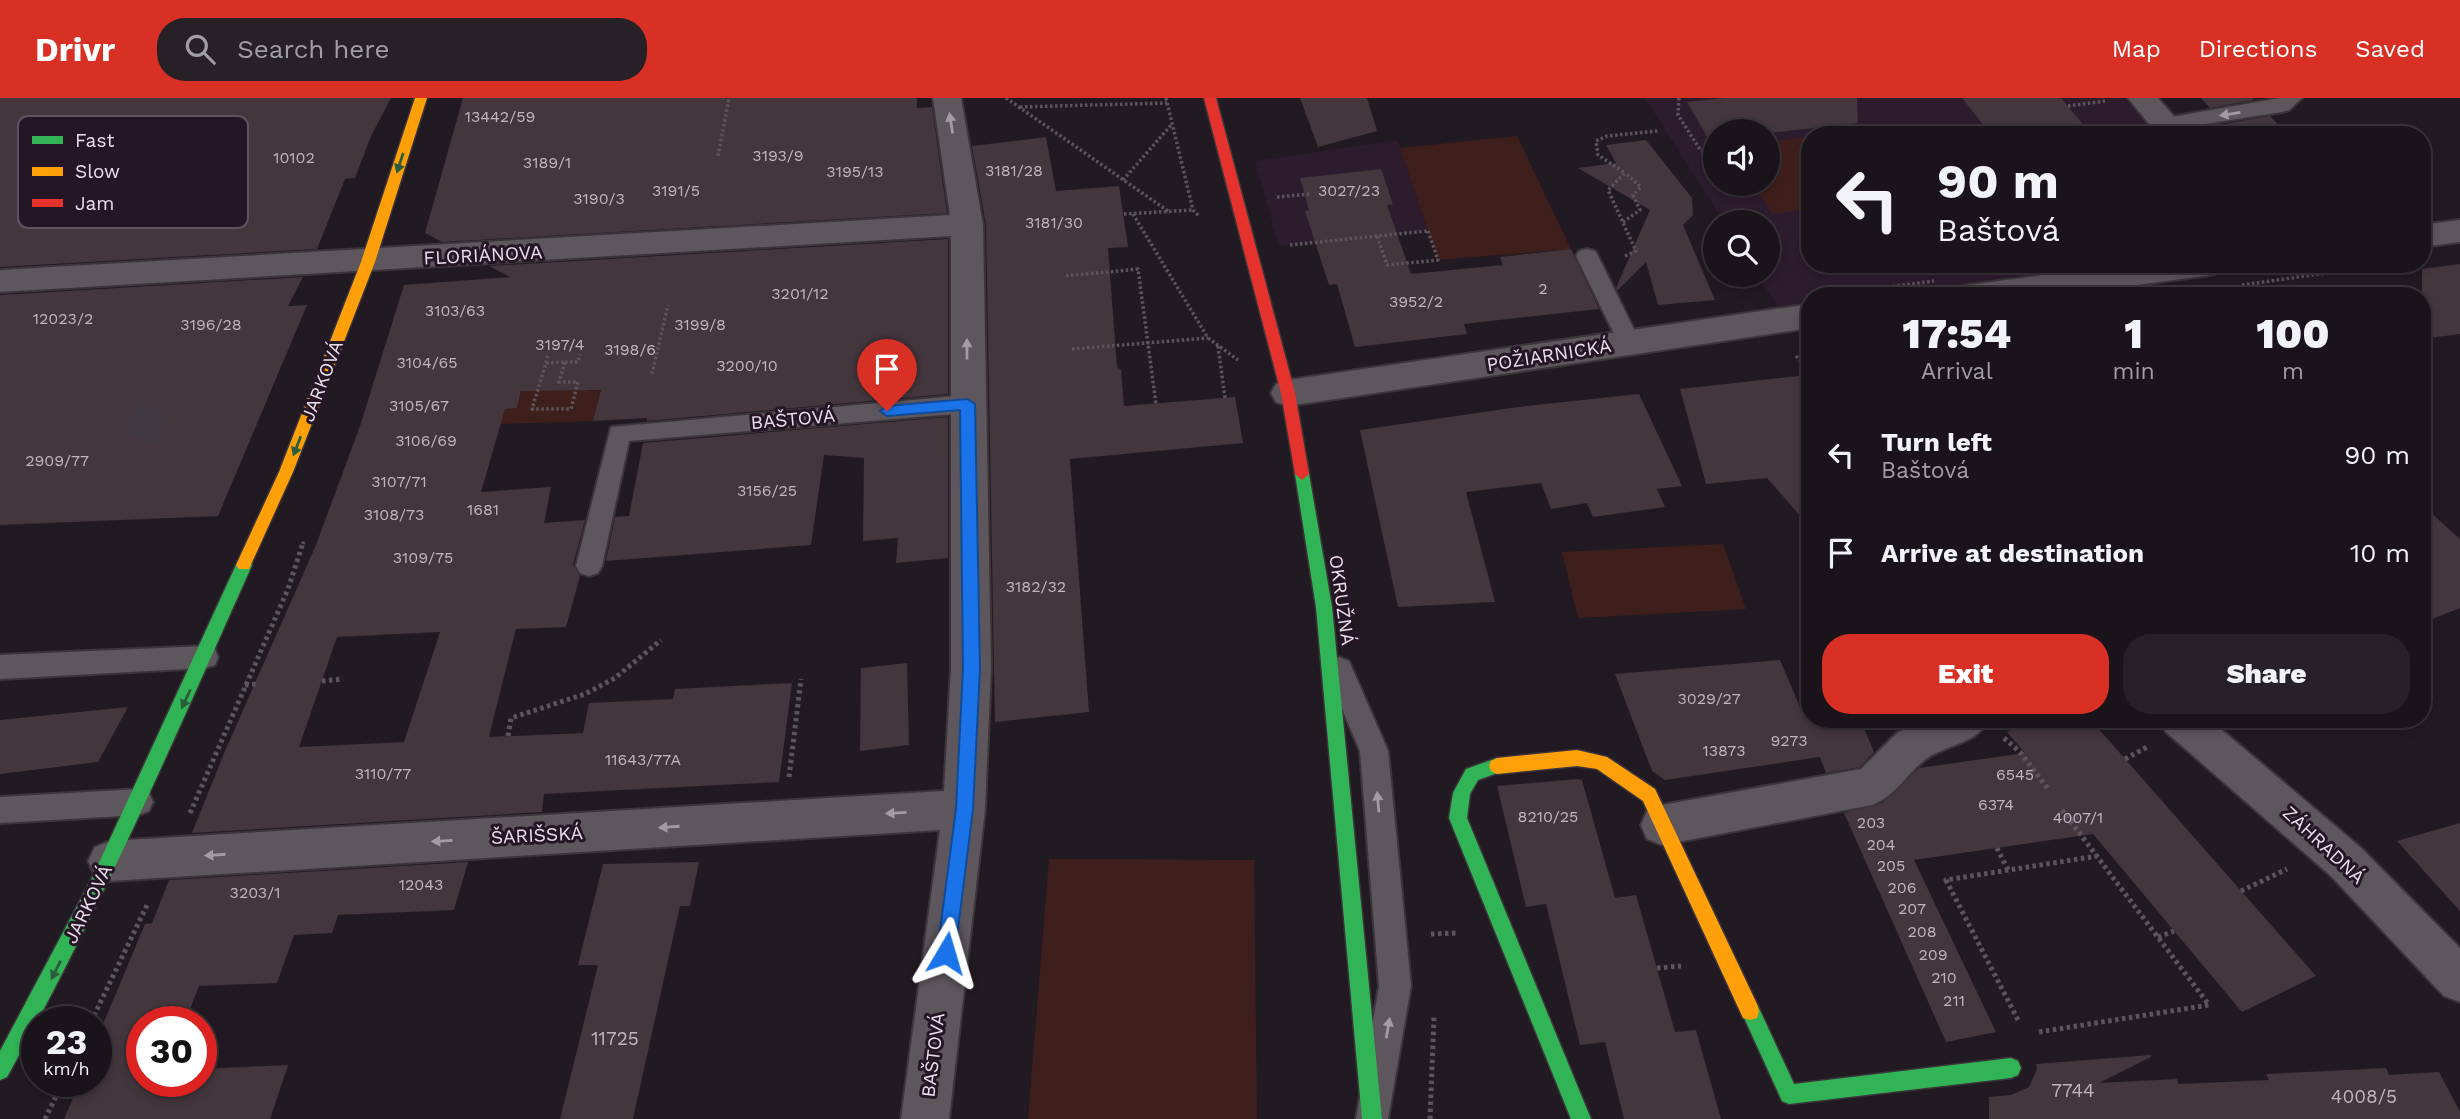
<!DOCTYPE html>
<meta charset="utf-8">
<style>
:root{--surface:#1a141a;--page:#272127;--text:#f1f3f6;--muted:#9f9ea2;--line:#383339;--accent:#d93025}
body{margin:0;font-family:"Work Sans",sans-serif;background:var(--page);color:var(--text);height:100vh;display:flex;flex-direction:column;font-size:26px;white-space:nowrap}
*{box-sizing:border-box;margin:0}
p{font-size:23px;color:var(--muted)}
.icon{flex:none;width:38px;height:38px;fill:none;stroke:currentColor;stroke-width:2;stroke-linecap:round;stroke-linejoin:round}
.map{position:relative;flex:1;overflow:hidden}
.drawer{position:absolute;left:1801px;top:189px;width:630px;height:441px;display:flex;flex-direction:column;background:var(--surface);border-radius:28px;box-shadow:0 4px 10px #0003,0 0 0 2px var(--line)}
.drawer>*{flex:none}
.guide{position:absolute;left:1801px;top:28px;width:630px;height:147px;border-radius:28px;box-shadow:0 4px 10px #0003,0 0 0 2px var(--line);background:#1a141a;color:var(--text);overflow:hidden}
.buttons{position:absolute;left:1703px;top:21px;display:grid;gap:14px}
.buttons a{display:grid;place-items:center;width:77px;height:77px;border-radius:50%;background:var(--surface);box-shadow:0 4px 10px #0003,0 0 0 2px var(--line);font-size:35px}
.speed{position:absolute;left:21px;top:908px;display:flex;gap:14px;font-size:35px;font-weight:700;text-align:center}
.speed>*{display:grid;place-content:center;width:91px;height:91px;border-radius:50%;background:var(--surface);box-shadow:0 4px 10px #0003,0 0 0 2px var(--line);line-height:1}
.speed small{font-size:18px;font-weight:400}
.speed .limit{border:10px solid #d22;background:#fff;color:#111}
.pin{position:absolute;display:grid;place-items:center;width:60px;height:60px;color:#fff;margin:-72px -30px;border-radius:50% 50% 50% 0;rotate:-45deg;box-shadow:0 0 7px #0007}
.pin .icon{rotate:45deg}
.me{position:absolute;width:77px;margin:-38px;rotate:7deg;stroke-linejoin:round;filter:drop-shadow(0 0 5px #0008)}
.turn{display:flex;align-items:center;gap:24px;height:147px;padding:0 21px;font-size:32px}
.turn .icon{width:91px;height:91px;stroke-width:2.5}
.turn b{display:block;font-size:49px;line-height:60px}
.eta{display:flex;justify-content:space-evenly;align-items:center;height:119px;text-align:center}
.eta b{font-size:42px;font-weight:800;line-height:49px}
.button{display:flex;gap:14px;margin-top:auto;padding:14px 21px}
.button a{flex:1;height:80px;border-radius:28px;background:var(--accent);color:#fff;font-size:28px;font-weight:800;line-height:80px;text-align:center}
.button a+a{background:var(--page);color:var(--text)}
ul{padding:0;list-style:none}
li{display:flex;align-items:center;gap:21px;height:98px;padding:0 21px}
li div{flex:1}
li b{display:block;font-size:26px}
li em{font-style:normal}
header{display:flex;align-items:center;gap:42px;box-sizing:border-box;height:98px;padding:0 35px;background:var(--accent);color:#fff}
header strong{font-size:33px}
nav{display:flex;gap:38px;margin-inline-start:auto;font-size:24px}
.search{width:490px;height:63px;background:var(--page);display:flex;align-items:center;gap:18px;box-sizing:border-box;padding:0 24px;border-radius:28px;color:var(--muted);font-size:26px}
.map>svg:first-child{display:block}
</style>
<header>
<strong>Drivr</strong>
<div class="search"><svg class="icon" aria-label="search" viewBox="0 0 24 24"><circle cx="10" cy="10" r="6"/><path d="M15 15l6 6"/></svg>Search here</div>
<nav><a>Map</a><a>Directions</a><a>Saved</a></nav>
</header>
<div class="map">
<svg width="2460" height="1021" viewBox="0 0 2460 1021">
<rect width="100%" height="100%" fill="#221a22"/>
<!-- built -->
<g fill="#2d1b2e" fill-rule="evenodd">
<path d="M1645 0H2125L2156 37H1810V166H2149L1921 198H1810L1809 213 1783 217 1757 177H1768V124H1724ZM1715 33H1768V86H1715Z"/>
<polygon points="1398,42 1428,133 1279,148 1255,63"/>
</g>
<!-- green -->
<g fill="#3f1f1c">
<polygon points="1914,26 1922,37 1827,37"/>
<polygon points="1517,38 1571,151 1438,162 1400,50"/>
<polygon points="1809,39 1809,111 1773,116 1753,86 1768,86 1768,44"/>
<polygon points="531,259 591,293 601,292 593,323 500,326 505,311 517,310"/>
<polygon points="1723,446 1746,511 1578,520 1562,454"/>
<polygon points="1049,761 1254,762 1257,1021 1028,1021"/>
</g>
<!-- building -->
<g fill="#43363d" fill-rule="evenodd">
<polygon points="0,0 391,0 371,38 355,80 345,81 317,151 0,169"/>
<polygon points="463,0 917,0 917,10 932,9 947,115 442,144 425,135"/>
<polygon points="1300,0 1367,0 1377,33 1318,49"/>
<polygon points="1724,0 1857,0 1858,25 1768,35 1768,33 1715,33 1715,42 1709,42 1687,4"/>
<polygon points="1962,0 2061,0 2092,37 1991,37"/>
<polygon points="2201,0 2252,0 2254,2 2210,10"/>
<polygon points="2270,18 2288,37 2235,37 2224,26"/>
<polygon points="1046,39 1056,93 1119,88 1128,149 1108,150 1117,269 1121,272 1124,308 1235,299 1243,345 1070,361 1089,614 995,624 986,127 972,48"/>
<polygon points="1646,42 1692,100 1693,117 1683,127 1715,202 1658,207 1646,164 1618,192 1616,190 1650,112 1578,70 1616,65 1606,47"/>
<polygon points="1381,71 1393,106 1387,107 1411,176 1503,167 1500,159 1571,151 1599,211 1464,226 1467,236 1355,249 1337,186 1329,187 1305,113 1309,112 1300,80"/>
<path d="M948 141V296L647 323V320L593 323 601 292 521 293 517 310 505 311 481 394 551 389 544 425 585 422 573 467 580 478 566 529 516 531 489 639 583 635 589 605 673 601 675 591 792 585 779 684 544 696 542 714 192 735 225 653 316 447 360 328 404 187 510 179 489 168ZM440 534 404 644 299 649 337 539Z"/>
<polygon points="2460,166 2460,236 2422,241 2422,171"/>
<polygon points="303,179 288,208 307,207 218,418 0,427 0,197"/>
<polygon points="1799,278 1810,295 1810,429 1767,380 1706,386 1680,291"/>
<polygon points="1639,296 1682,388 1657,391 1665,409 1593,419 1587,405 1551,411 1541,385 1466,394 1495,504 1398,509 1360,332 1518,309"/>
<polygon points="948,319 948,460 896,465 898,440 863,443 864,360 824,357 811,447 606,463 615,419 629,418 643,345"/>
<polygon points="2422,407 2460,441 2460,510 2422,525"/>
<polygon points="1780,562 1805,621 1860,621 1874,654 1860,669 1826,675 1820,659 1665,682 1652,673 1615,576"/>
<polygon points="907,565 909,647 860,653 861,570"/>
<polygon points="128,609 98,664 0,676 0,622"/>
<polygon points="2035,621 2090,621 2316,878 2242,914 2093,736 1914,762 1996,934 1946,944 1844,715 1882,705 1919,670 2025,655 2007,634"/>
<polygon points="1577,681 1582,682 1615,800 1636,797 1675,934 1696,932 1721,1021 1624,1021 1605,944 1580,947 1546,806 1526,809 1497,688"/>
<polygon points="2460,725 2460,813 2397,743"/>
<polygon points="468,764 454,812 338,817 332,835 294,837 277,885 199,888 185,924 142,924 142,984 201,984 201,971 288,967 270,1021 64,1021 80,984 96,984 96,943 145,826 152,825 169,782"/>
<polygon points="699,764 690,808 680,808 633,1021 560,1021 598,867 578,867 603,766"/>
<polygon points="2151,957 2151,959 2099,985 2177,981 2179,986 2269,982 2266,976 2386,970 2389,977 2439,974 2460,1014 2460,1021 1989,1021 1989,999 2011,997 2029,989 2037,971 2036,966"/>
</g>
<g fill="none" stroke-linecap="round" stroke-linejoin="round">
<!-- street-tunnel -->
<polyline stroke="#403840" stroke-width="32" stroke-dasharray="32 17" stroke-linecap="butt" points="140,340 154,310"/>
<defs>
<g id="lane">
<polygon points="2280,0 2302,0 2289,12 2282,14 2166,32 2159,30 2156,26 2159,22 2166,20"/>
<polygon points="1587,151 1595,153 1598,158 1640,244 1637,250 1629,252 1621,250 1618,244 1576,158 1579,153"/>
<polygon points="967,297 975,300 979,306 975,312 967,315 629,343 602,468 598,475 589,478 580,475 576,468 611,329"/>
<polygon points="205,548 215,551 218,559 215,567 205,570 0,581 0,557"/>
<polygon points="1339,559 1349,563 1388,653 1411,888 1388,1021 1356,1021 1379,888 1360,653 1325,571 1329,563"/>
<polygon points="139,691 149,695 153,704 149,713 139,717 0,725 0,699"/>
</g>
<g id="street">
<polygon points="933,0 961,0 983,127 991,570 985,711 949,1021 901,1021 940,732 110,783 95,777 88,763 95,749 110,743 944,693 951,570 951,138 0,194 0,172 950,117"/>
<polygon points="2128,0 2158,0 2190,37 2158,37"/>
<polygon points="2460,122 2460,144 2422,149 2422,127"/>
<polygon points="2124,166 2226,166 2221,174 2210,177 2056,198 1953,198 1957,190 1969,187"/>
<polygon points="1810,206 1810,230 1288,308 1276,304 1271,295 1276,286 1288,282"/>
<path d="M1927 621H1989C1978 646 1947 646 1926 661 1906 676 1896 698 1872 707L1662 747 1647 741 1641 727 1647 713 1662 707 1861 671 1897 635Z"/>
<polygon points="2160,621 2209,621 2360,749 2460,850 2460,904 2444,898 2330,777 2166,634"/>
</g>
<g id="fast">
<polygon points="1302,370 1309,376 1332,509 1382,1021 1362,1021 1316,509 1295,376"/>
<path d="M244 461 249 463 252 467C175 640 99 814 7 979L0 982V953L92 780 236 467 239 463Z"/>
<polygon points="1497,660 1503,663 1505,668 1503,673 1478,682 1470,696 1467,720 1591,1021 1571,1021 1449,720 1453,695 1466,671"/>
<polygon points="1750,904 1757,906 1794,986 2011,960 2018,963 2021,970 2018,977 2011,980 1789,1006 1782,1003 1741,913 1743,906"/>
</g>
<g id="slow">
<polygon points="415,0 427,0 375,164 293,374 249,471 239,471 236,467 279,374 361,164"/>
<polygon points="1577,652 1607,659 1655,691 1757,906 1759,913 1757,920 1750,922 1743,920 1643,703 1597,671 1577,668 1497,676 1491,673 1489,668 1491,663 1497,660"/>
</g>
<polygon id="jam" points="1204,0 1216,0 1295,295 1309,376 1302,382 1295,376 1281,295"/>
</defs>
<!-- lane casing -->
<use href="#lane" stroke="#3b353b" stroke-width="4"/>
<!-- street casing -->
<use href="#street" stroke="#3b353b" stroke-width="4"/>
<!-- fast casing -->
<use href="#fast" stroke="#3b353b" stroke-width="3"/>
<!-- slow casing -->
<use href="#slow" stroke="#3b353b" stroke-width="3"/>
<!-- jam casing -->
<use href="#jam" stroke="#3b353b" stroke-width="3"/>
<!-- path-far1 -->
<g stroke="#5b555b" stroke-width="3.5" stroke-dasharray="2.5 2.5" stroke-linecap="butt">
<polyline points="1006,0 1168,113"/>
<polyline points="1166,0 1193,112 1200,119"/>
<polyline points="1679,0 1678,17 1701,53 1715,51"/>
<polyline points="2068,8 2105,3"/>
<polyline points="1020,9 1167,5"/>
<polyline points="718,58 729,0"/>
<polyline points="1123,82 1172,26"/>
<polyline points="1277,99 1310,96"/>
<polyline points="1124,116 1193,112"/>
<polyline points="1133,116 1208,240 1238,262"/>
<polyline points="1623,124 1640,112 1633,97 1641,89 1625,75"/>
<polygon points="1428,133 1438,162 1387,167 1377,138"/>
<polyline points="1290,147 1377,138"/>
<polyline points="1625,158 1636,153 1608,92 1625,75 1598,57 1596,43 1607,38 1658,33"/>
<polyline points="1066,178 1138,171 1156,306"/>
<polyline points="2242,187 2391,166"/>
<polyline points="1828,197 1934,183"/>
<polyline points="1218,248 1225,300"/>
<polyline points="1072,251 1208,240"/>
<polyline points="1796,258 1810,273"/>
<polyline points="565,264 578,264 580,256"/>
<polygon points="565,264 559,284 578,284 571,311 532,311 546,265"/>
<polyline points="546,265 548,258"/>
<polyline points="652,276 668,207"/>
<polyline points="303,446 304,442"/>
</g>
<!-- path -->
<g stroke="#5b555b" stroke-width="5" stroke-dasharray="3.5 3.5" stroke-linecap="butt">
<polyline points="322,583 343,581"/>
<polyline points="245,587 256,586"/>
<polyline points="508,638 511,620 585,596 615,580 661,542"/>
<polyline points="2004,640 2020,654 2048,691"/>
<polyline points="2125,661 2149,648"/>
<polyline points="789,679 801,581"/>
<polyline points="190,715 288,491 303,445"/>
<polyline points="2070,722 2078,719"/>
<polyline points="1997,750 2008,772"/>
<polyline points="2241,793 2287,771"/>
<polyline points="1431,836 1458,835"/>
<polyline points="2158,839 2174,833"/>
<polyline points="1657,870 1681,868"/>
<polyline points="2018,922 1946,782 2097,758"/>
<polyline points="91,924 148,805"/>
<polyline points="2039,934 2209,907 2062,712"/>
<polyline points="45,1021 63,984"/>
<polyline points="1430,1021 1434,919"/>
</g>
<!-- lane -->
<use href="#lane" fill="#5d565d" fill-rule="evenodd"/>
<!-- street -->
<use href="#street" fill="#5d565d" fill-rule="evenodd"/>
<!-- fast -->
<use href="#fast" fill="#30b455" fill-rule="evenodd"/>
<!-- slow -->
<use href="#slow" fill="#ff9f0a" fill-rule="evenodd"/>
<!-- jam -->
<use href="#jam" fill="#e5322d" fill-rule="evenodd"/>
</g>
<!-- one-way arrows -->
<defs><path id="oneway-solid" d="M-6-.8H1V-3.2L6.5 0L1 3.2V.8H-6Z" transform="scale(1.75)"/></defs>
<g fill="#a49aa4">
<use href="#oneway-solid" transform="translate(2230 16) rotate(171)"/>
<use href="#oneway-solid" transform="translate(951 25) rotate(-99)"/>
<use href="#oneway-solid" transform="translate(967 251) rotate(-90)"/>
<use href="#oneway-solid" transform="translate(1378 704) rotate(-95)"/>
<use href="#oneway-solid" transform="translate(896 715) rotate(177)"/>
<use href="#oneway-solid" transform="translate(669 729) rotate(176)"/>
<use href="#oneway-solid" transform="translate(442 743) rotate(177)"/>
<use href="#oneway-solid" transform="translate(215 757) rotate(176)"/>
<use href="#oneway-solid" transform="translate(1388 930) rotate(-80)"/>
</g>
<g fill="#2a5d3b">
<use href="#oneway-solid" transform="translate(400 65) rotate(108)"/>
<use href="#oneway-solid" transform="translate(297 348) rotate(111)"/>
<use href="#oneway-solid" transform="translate(186 601) rotate(115)"/>
<use href="#oneway-solid" transform="translate(56 872) rotate(117)"/>
</g>
<!-- route -->
<polygon fill="#1a73e8" stroke="#114b97" stroke-width="2" points="967,301 975,306 980,570 973,711 955,855 952,861 946,864 939,861 937,855 956,711 963,570 960,312 887,318 880,313 887,308"/>
<g text-anchor="middle" dominant-baseline="central" stroke-width="6" stroke-linejoin="round" paint-order="stroke">
<!-- number labels -->
<g font-size="16" fill="#c0b5bf">
<text x="500" y="18">13442/59</text>
<text x="778" y="57">3193/9</text>
<text x="294" y="59">10102</text>
<text x="547" y="64">3189/1</text>
<text x="1014" y="72">3181/28</text>
<text x="855" y="73">3195/13</text>
<text x="676" y="92">3191/5</text>
<text x="1349" y="92">3027/23</text>
<text x="599" y="100">3190/3</text>
<text x="1054" y="124">3181/30</text>
<text x="1543" y="190">2</text>
<text x="800" y="195">3201/12</text>
<text x="1416" y="203">3952/2</text>
<text x="455" y="212">3103/63</text>
<text x="63" y="220">12023/2</text>
<text x="211" y="226">3196/28</text>
<text x="700" y="226">3199/8</text>
<text x="560" y="246">3197/4</text>
<text x="630" y="251">3198/6</text>
<text x="427" y="264">3104/65</text>
<text x="747" y="267">3200/10</text>
<text x="419" y="307">3105/67</text>
<text x="426" y="342">3106/69</text>
<text x="57" y="362">2909/77</text>
<text x="399" y="383">3107/71</text>
<text x="767" y="392">3156/25</text>
<text x="483" y="411">1681</text>
<text x="394" y="416">3108/73</text>
<text x="423" y="459">3109/75</text>
<text x="1036" y="488">3182/32</text>
<text x="1709" y="600">3029/27</text>
<text x="1789" y="642">9273</text>
<text x="1724" y="652">13873</text>
<text x="643" y="661">11643/77A</text>
<text x="383" y="675">3110/77</text>
<text x="2015" y="676">6545</text>
<text x="1996" y="706">6374</text>
<text x="1548" y="718">8210/25</text>
<text x="2078" y="719">4007/1</text>
<text x="1871" y="724">203</text>
<text x="1881" y="746">204</text>
<text x="1891" y="767">205</text>
<text x="421" y="786">12043</text>
<text x="1902" y="789">206</text>
<text x="255" y="794">3203/1</text>
<text x="1912" y="810">207</text>
<text x="1922" y="833">208</text>
<text x="1933" y="856">209</text>
<text x="1944" y="879">210</text>
<text x="1954" y="902">211</text>
</g>
<!-- street labels -->
<g font-size="19" fill="#eadfea" stroke="#251626">
<text transform="translate(483 157) rotate(-3)">FLORIÁNOVA</text>
<text transform="translate(1549 257) rotate(-9)">POŽIARNICKÁ</text>
<text transform="translate(322 283) rotate(-69)">JARKOVÁ</text>
<text transform="translate(793 321) rotate(-5)">BAŠTOVÁ</text>
<text transform="translate(1342 502) rotate(82)">OKRUŽNÁ</text>
<text transform="translate(537 737) rotate(-3)">ŠARIŠSKÁ</text>
<text transform="translate(2324 747) rotate(43)">ZÁHRADNÁ</text>
<text transform="translate(88 806) rotate(-64)">JARKOVÁ</text>
<text transform="translate(933 957) rotate(-83)">BAŠTOVÁ</text>
</g>
<!-- near-number labels -->
<g font-size="19" fill="#c0b5bf">
<text x="615" y="940">11725</text>
<text x="2073" y="992">7744</text>
<text x="2364" y="998">4008/5</text>
</g>
</g>
<!-- legend -->
<rect x="18" y="18" width="230" height="112" rx="10" fill="#251626" stroke="#605261" stroke-width="2"/>
<rect x="32" y="38" width="31" height="8" fill="#30b455"/>
<rect x="32" y="69" width="31" height="9" fill="#ff9f0a"/>
<rect x="32" y="101" width="31" height="8" fill="#e5322d"/>
<g font-size="19" fill="#eadfea">
<text x="75" y="49">Fast</text>
<text x="75" y="80">Slow</text>
<text x="75" y="112">Jam</text>
</g>
</svg>
<div class="buttons">
<a><svg class="icon" aria-label="sound" viewBox="0 0 24 24"><path d="M4 9h4l5-4v14l-5-4H4zM17 9q2 3 0 6"/></svg></a>
<a><svg class="icon" aria-label="search" viewBox="0 0 24 24"><circle cx="10" cy="10" r="6"/><path d="M15 15l6 6"/></svg></a>
</div>
<div class="speed"><div>23<small>km/h</small></div><div class="limit">30</div></div>
<div class="pin" style="left:887px;top:313px;background:#d93025"><svg class="icon" aria-label="arrive" viewBox="0 0 24 24"><path d="M6 21V4h12l-3 4 3 4H6"/></svg></div>
<svg class="me" style="left:946px;top:855px" viewBox="-20 -20 40 40"><path d="M0-17L14 15 0 8-14 15z" fill="#1a73e8" stroke="#fff" stroke-width="4"/></svg>
<div class="guide">
<div class="turn"><svg class="icon" aria-label="left" viewBox="0 0 24 24"><path d="M17 20v-9H6M10 6l-5 5 5 5"/></svg><div><b>90 m</b>Baštová</div></div>
</div>
<section class="drawer">
<div class="eta">
<div><b>17:54</b><p>Arrival</p></div>
<div><b>1</b><p>min</p></div>
<div><b>100</b><p>m</p></div>
</div>
<ul>
<li><svg class="icon" aria-label="left" viewBox="0 0 24 24"><path d="M17 20v-9H6M10 6l-5 5 5 5"/></svg><div><b>Turn left</b><p>Baštová</p></div><em>90 m</em></li>
<li><svg class="icon" aria-label="arrive" viewBox="0 0 24 24"><path d="M6 21V4h12l-3 4 3 4H6"/></svg><div><b>Arrive at destination</b></div><em>10 m</em></li>
</ul>
<div class="button"><a>Exit</a><a>Share</a></div>
</section>
</div>
